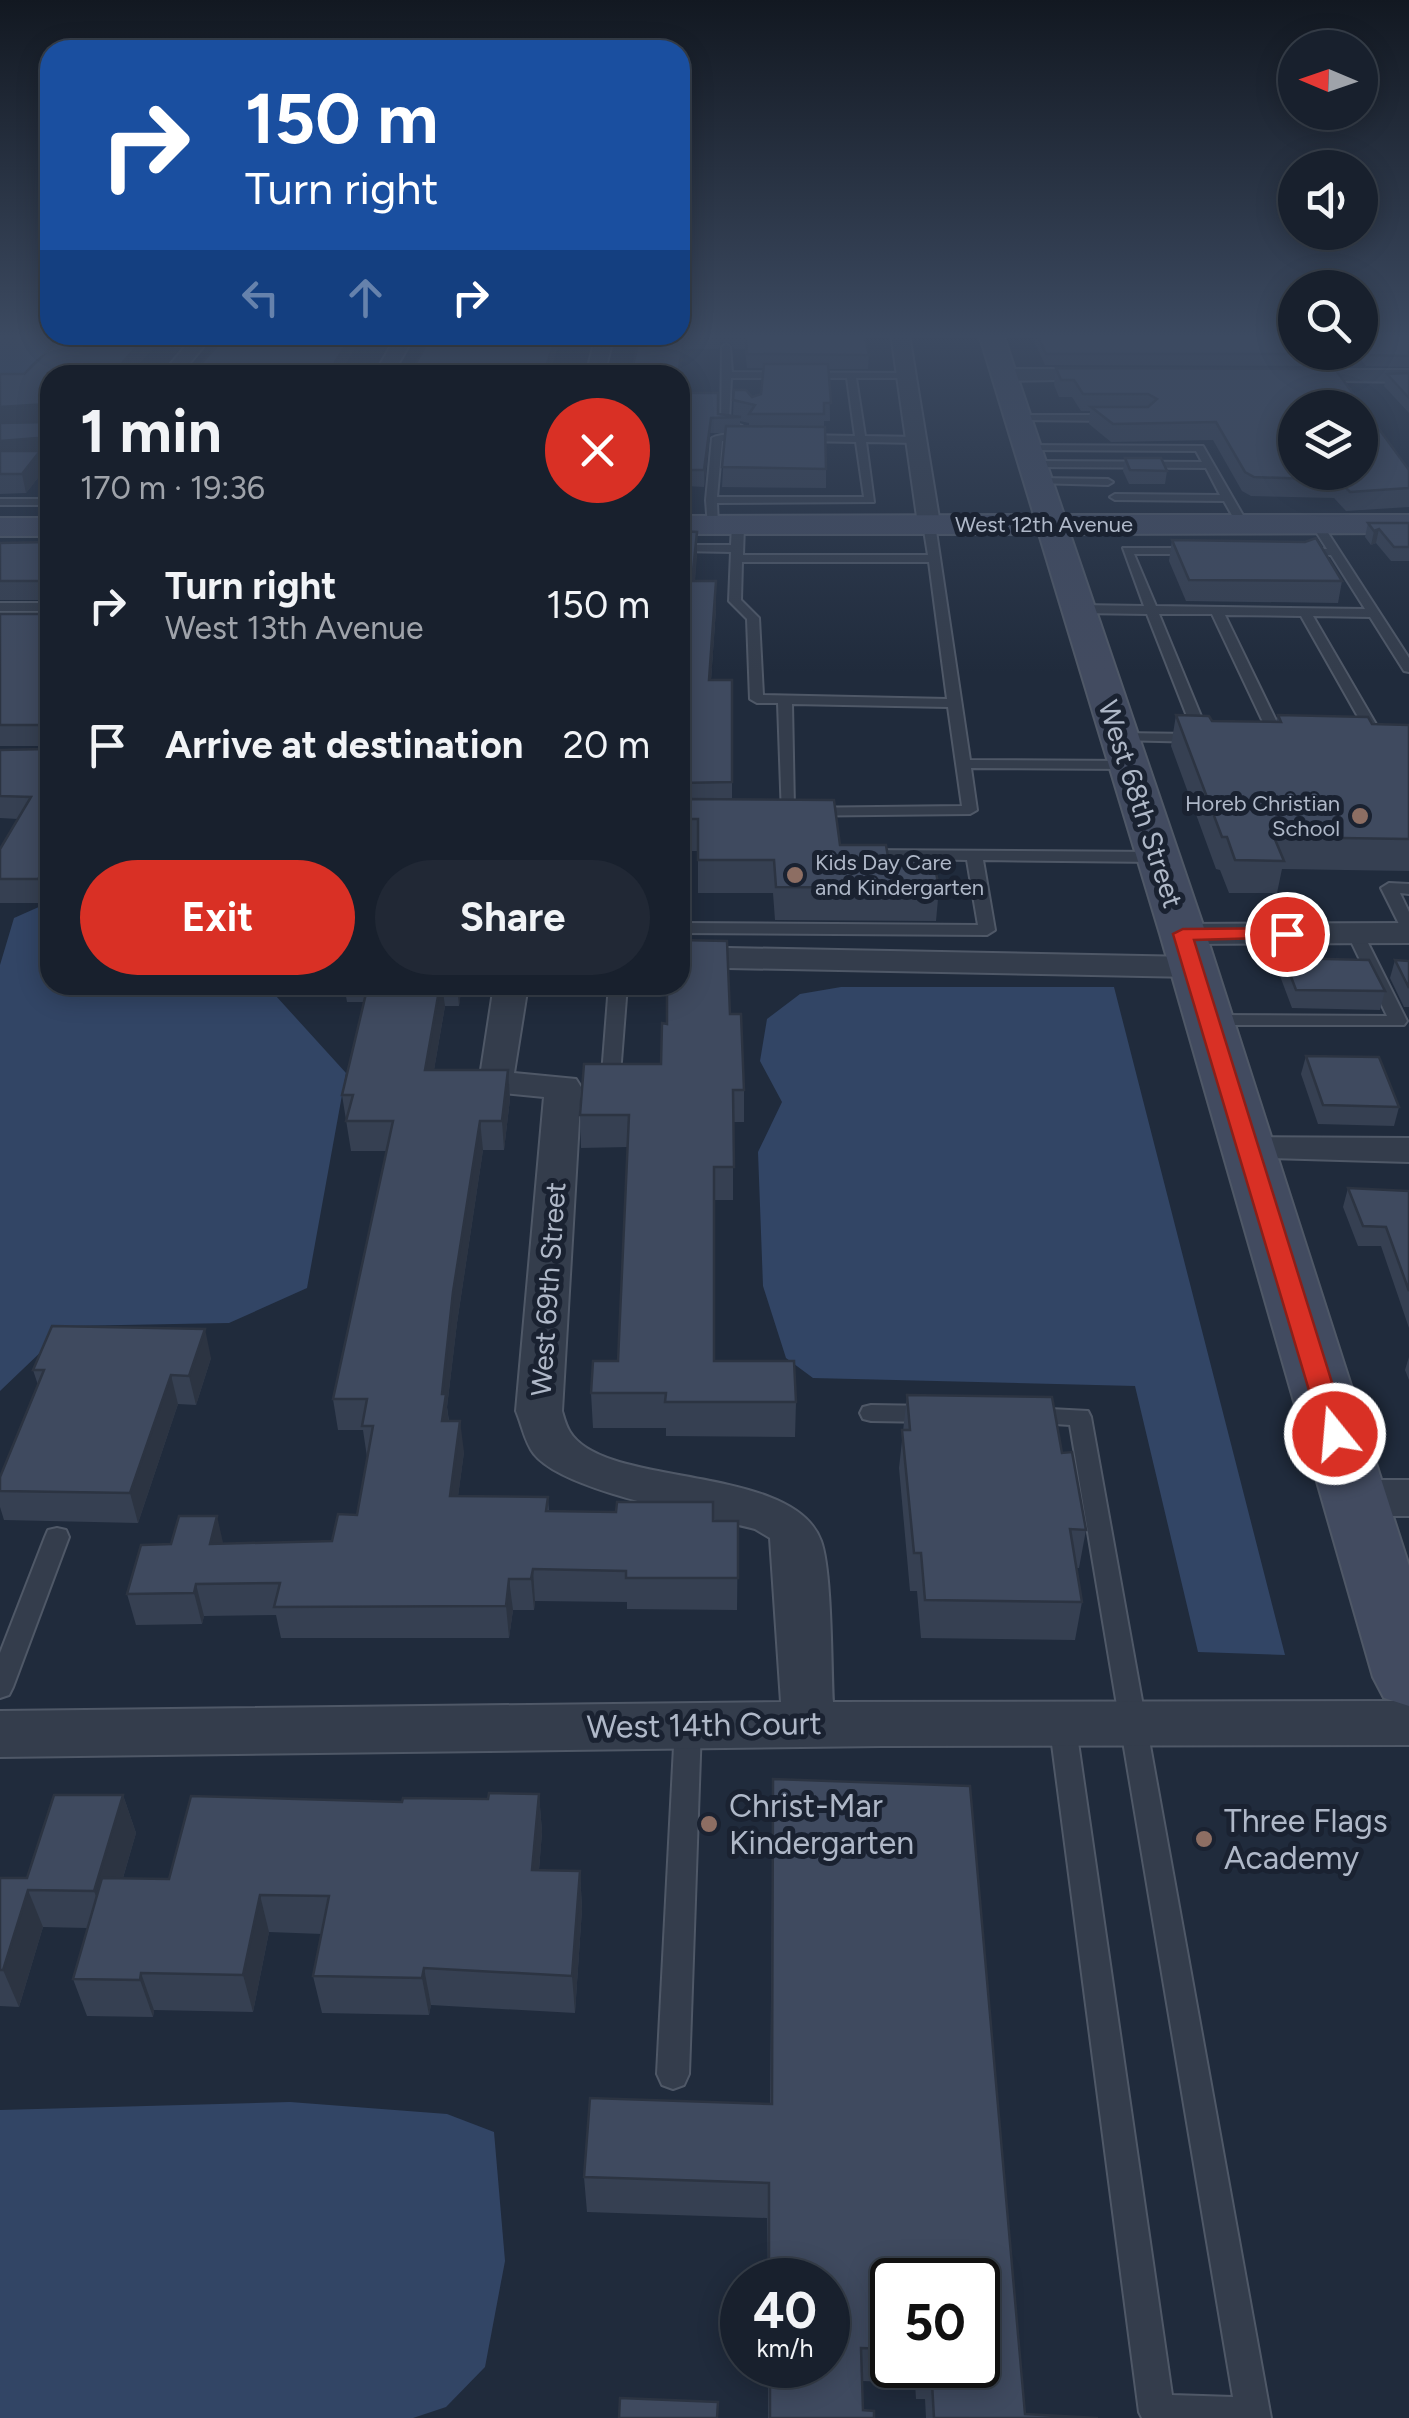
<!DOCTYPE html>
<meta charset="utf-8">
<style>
:root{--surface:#18202d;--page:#212835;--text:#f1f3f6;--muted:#9fa3aa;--line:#363e49;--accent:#d93025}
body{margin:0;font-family:Figtree,sans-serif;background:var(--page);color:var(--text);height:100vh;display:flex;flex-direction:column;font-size:38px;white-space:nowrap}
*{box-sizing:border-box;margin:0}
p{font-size:32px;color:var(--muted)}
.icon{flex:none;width:55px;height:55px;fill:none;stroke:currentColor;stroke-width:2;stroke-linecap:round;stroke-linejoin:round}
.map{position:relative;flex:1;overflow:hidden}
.details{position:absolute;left:40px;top:365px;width:650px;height:630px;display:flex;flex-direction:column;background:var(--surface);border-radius:30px;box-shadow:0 5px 25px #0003,0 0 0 2px var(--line)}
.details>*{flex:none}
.guide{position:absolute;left:40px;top:40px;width:650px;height:305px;border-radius:30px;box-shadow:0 5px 25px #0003,0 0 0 2px var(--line);background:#1a4fa0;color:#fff;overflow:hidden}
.needle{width:65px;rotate:272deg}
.tools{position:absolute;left:1278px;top:30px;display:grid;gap:20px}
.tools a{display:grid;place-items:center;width:100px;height:100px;border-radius:50%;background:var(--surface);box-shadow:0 5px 25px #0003,0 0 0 2px var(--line);font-size:50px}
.speed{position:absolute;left:720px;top:2258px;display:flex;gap:20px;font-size:50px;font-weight:700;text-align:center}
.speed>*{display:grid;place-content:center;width:130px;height:130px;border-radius:50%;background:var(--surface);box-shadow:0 5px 25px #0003,0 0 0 2px var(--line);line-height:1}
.speed small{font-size:25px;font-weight:400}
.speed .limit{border:5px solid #111;border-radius:15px;background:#fff;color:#111}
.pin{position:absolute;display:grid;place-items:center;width:85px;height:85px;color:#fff;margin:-42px;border:5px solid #fff;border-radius:50%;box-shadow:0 2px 10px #0007}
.me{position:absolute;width:110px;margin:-55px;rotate:343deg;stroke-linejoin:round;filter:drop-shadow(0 0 8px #0008)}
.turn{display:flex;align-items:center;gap:35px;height:210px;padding:0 40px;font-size:45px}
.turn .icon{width:130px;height:130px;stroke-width:2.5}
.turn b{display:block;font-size:70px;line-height:85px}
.lanes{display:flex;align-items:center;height:95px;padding:0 40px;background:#0003;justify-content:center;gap:50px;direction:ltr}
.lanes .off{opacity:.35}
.round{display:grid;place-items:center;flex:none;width:105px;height:105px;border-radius:52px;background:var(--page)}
.summary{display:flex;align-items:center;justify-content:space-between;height:170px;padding:0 40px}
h1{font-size:60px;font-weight:700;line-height:75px}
.cta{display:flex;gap:20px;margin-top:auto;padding:20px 40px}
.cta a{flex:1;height:115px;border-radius:60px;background:var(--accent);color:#fff;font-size:40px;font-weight:700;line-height:115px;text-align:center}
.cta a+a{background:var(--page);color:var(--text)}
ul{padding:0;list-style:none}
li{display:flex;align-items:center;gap:30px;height:140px;padding:0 40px}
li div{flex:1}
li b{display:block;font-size:38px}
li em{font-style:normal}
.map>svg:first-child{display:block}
</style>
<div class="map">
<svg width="1409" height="2418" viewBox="0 0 1409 2418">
<rect width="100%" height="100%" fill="#202b3c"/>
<!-- water -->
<g fill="#324565">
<polygon points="0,334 67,335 13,384 0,384"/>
<polygon points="50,902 50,985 266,985 346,1073 307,1288 229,1323 68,1326 0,1391 0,965 14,918"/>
<polygon points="841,987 1114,987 1285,1655 1198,1652 1135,1386 813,1378 786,1358 763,1286 758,1152 782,1102 760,1061 767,1019 800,994"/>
<polygon points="290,2102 447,2114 494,2132 505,2261 485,2367 446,2407 413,2418 0,2418 0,2110"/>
</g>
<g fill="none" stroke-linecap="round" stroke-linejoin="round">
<defs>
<g id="lane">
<polygon points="125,339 198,340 202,343 198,346 122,344"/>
<path d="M726 344 730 347 732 372 909 373 906 378H856L865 436 916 437 921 440 916 443 866 442 874 502 717 503 718 525 708 527 706 500 712 438C721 433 744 433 753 438L748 441H722L717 497H864L856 442 802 441 797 438 802 435 855 436 847 378H731L729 422 742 426 737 429 721 427 722 347Z"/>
<polygon points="1018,415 1116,415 1121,418 1116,421 1015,420"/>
<polygon points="1023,445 1203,446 1248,524 1238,526 1224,501 1115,500 1110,497 1115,494 1220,495 1206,468 1033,467 1028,464 1033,461 1202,462 1196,451 1027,450"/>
<rect x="0" y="460" width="50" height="6"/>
<polygon points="1038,478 1108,479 1113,482 1108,485 1034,483 1033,481"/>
<rect x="0" y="499" width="50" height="6"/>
<path d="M929 521 935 524 970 760 1129 761 1136 765 1129 769 971 768 977 810 970 814 782 816 778 703H757L750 699 747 619 729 601 731 552 680 551V545H731L732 525 738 522 744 525 743 555H928L923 524ZM742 562H929L947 699 763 695 759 618 741 600ZM792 704 948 707 962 806 794 808Z"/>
<polygon points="1313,522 1321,522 1409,658 1409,672 1404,671 1370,617 1313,616 1384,738 1382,741 1370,738 1301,616 1225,615 1285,739 1278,743 1271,739 1212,614 1159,614 1210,738 1203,742 1115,740 1115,734 1120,733 1194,734 1147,614 1080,613 1074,609 1080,605 1144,606 1123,548 1198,548 1204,551 1198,554 1134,554 1156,606 1365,609 1331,555 1302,555 1296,552 1302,549 1327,549 1311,524"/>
<rect x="0" y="603" width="50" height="8"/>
<polygon points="860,850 1158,852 1166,857 1158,862 983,860 995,930 987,935 680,933 680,923 978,925 967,860 855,858 855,852"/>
<polygon points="1389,883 1409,884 1409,894 1400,893 1409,912 1409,933 1401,928 1381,888"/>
<polygon points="1355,928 1363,933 1407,1021 1404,1025 1209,1025 1200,1020 1209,1015 1387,1016 1347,933"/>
<polygon points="609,985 627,985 619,1087 610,1093 601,1087"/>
<polygon points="871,1405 932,1406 940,1408 943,1414 940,1420 932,1422 871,1421 863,1419 860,1413 863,1407"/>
<polygon points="1031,1408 1088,1411 1091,1417 1271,2418 1142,2418 1139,2412 1049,1721 1053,1713 1062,1710 1071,1713 1075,1721 1172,2395 1233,2397 1070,1425 1023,1422 1020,1416 1023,1410"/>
<polygon points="57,1528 66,1530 69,1537 13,1687 9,1695 0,1698 0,1653 45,1537 48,1530"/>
<polygon points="688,1716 697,1719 701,1727 689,2074 684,2085 673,2089 662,2085 657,2074 675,1727 679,1719"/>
</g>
<g id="street">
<polygon points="891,334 909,334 940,524 929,531 918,524"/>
<polygon points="195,335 213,335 180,375 161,375"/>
<polygon points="397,335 415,335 392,375 374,375"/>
<polygon points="596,335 614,335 604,375 586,375"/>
<polygon points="1110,369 1117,371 1117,379 1004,381 995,375 1004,369"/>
<polygon points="1288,370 1409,370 1409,382 1281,380 1281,372"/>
<polygon points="1409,923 1409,943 1183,944 1171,941 1167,934 1171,927 1183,924"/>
<polygon points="680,947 1193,957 1205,960 1210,967 1205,974 1193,977 680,967"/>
<path d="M494 985H528L514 1073 576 1079 581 1087 562 1411C564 1418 566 1426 570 1432 605 1489 793 1463 821 1541 832 1571 831 1665 833 1702L1409 1701V1745L881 1746 0 1757V1711L781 1702 770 1538 755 1529C705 1516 564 1492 534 1454 525 1443 522 1425 516 1411L544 1097 484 1091 479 1083Z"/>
<polygon points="1248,1137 1409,1138 1409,1162 1234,1157 1229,1149 1234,1141"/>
<polygon points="1354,1480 1409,1480 1409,1516 1354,1516 1337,1511 1330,1498 1337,1485"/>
</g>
<g id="secondary">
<polygon points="979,334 1003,334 1064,515 1409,515 1409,533 1070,534 1206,934 1409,1566 1409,1706 1384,1698 1373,1677 1160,934 1039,534 680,534 680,516 1034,515"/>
<rect x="0" y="518" width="50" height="18"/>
</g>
</defs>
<!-- lane casing -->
<use href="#lane" stroke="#4f5867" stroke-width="4"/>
<!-- street casing -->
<use href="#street" stroke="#4f5867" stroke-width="4"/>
<!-- secondary casing -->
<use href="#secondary" stroke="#4f5867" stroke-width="4"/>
<!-- lane -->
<use href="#lane" fill="#343d4c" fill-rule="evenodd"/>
<!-- street -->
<use href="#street" fill="#343d4c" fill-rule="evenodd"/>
<!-- secondary -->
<use href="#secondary" fill="#424b60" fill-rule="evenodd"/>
</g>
<!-- wall -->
<g fill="#364052" fill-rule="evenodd">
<path d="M680 334H864L869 355 868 369H829L830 421H824V427L826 469V488L722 487 725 433H710L704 487 686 486V494L680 393 718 414 733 416 734 390 752 397 761 394 764 368H747L745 349H734L731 343 721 342 719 349H684ZM740 421 749 423V426H740Z"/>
<polygon points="1031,334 1295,334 1295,352 1333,352 1317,366 1045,365"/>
<polygon points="1360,334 1409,334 1409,367 1366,366 1354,352 1360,352"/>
<polygon points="64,335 164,335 150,336 152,349 42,457 44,470 26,493 0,494 0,374 24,374"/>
<polygon points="1056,368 1409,470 1409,507 1346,511 1334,498 1251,496 1242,491 1213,440 1111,442 1089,424 1090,411 1081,411 1072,397 1059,397 1054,385"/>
<polygon points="1409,373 1409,413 1384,386 1387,374"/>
<polygon points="1125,458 1167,471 1165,484 1129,484 1123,471"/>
<polygon points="1368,523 1409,523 1409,561 1391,561 1376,543 1371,545 1365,537"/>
<polygon points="680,531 697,532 695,581 716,609 711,680 732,680 732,799 840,845 888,857 939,888 936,921 775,920 773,893 698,893 698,851 680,851"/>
<polygon points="1172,540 1342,581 1338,603 1186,601 1169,561"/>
<polygon points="50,541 44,903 0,903 0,849 18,819 0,818 0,750 45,749 45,746 0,746 0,614 48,614 48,600 0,600 0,543 49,542"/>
<polygon points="1176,715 1212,721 1276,722 1278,715 1372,724 1409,725 1409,871 1282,869 1277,893 1229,893 1220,870 1216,869 1171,746"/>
<polygon points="1284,958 1385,991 1380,1010 1292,1008 1280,976"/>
<polygon points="1395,960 1409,961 1409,1007 1404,1007 1390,978"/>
<polygon points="344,985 462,985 459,1006 445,1006 434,1070 508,1070 510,1099 504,1150 483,1150 457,1323 447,1407 449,1421 464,1452 458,1496 548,1497 549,1511 738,1521 737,1610 627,1609 627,1602 535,1601 534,1610 513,1610 509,1638 281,1638 276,1615 204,1616 202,1624 136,1625 127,1594 223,1544 332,1541 357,1515 367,1457 363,1430 338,1430 333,1399 387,1151 351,1151 342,1095 364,1002 347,1002"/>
<polygon points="730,1014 744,1090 744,1122 733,1122 733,1200 714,1200 714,1361 796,1402 795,1437 666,1436 666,1428 593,1428 591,1393 618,1361 628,1147 581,1148 580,1115 661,1064"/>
<polygon points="1306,1056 1399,1107 1394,1126 1318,1124 1301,1074"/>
<polygon points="1348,1188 1409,1191 1409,1328 1381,1246 1358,1246 1343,1207"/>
<polygon points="1409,1357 1409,1380 1405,1370"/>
<polygon points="211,1358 196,1405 178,1404 138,1523 4,1520 0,1507 0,1477 38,1385 33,1370"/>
<polygon points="907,1395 1062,1453 1086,1530 1079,1568 1077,1568 1082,1602 1075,1640 921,1638 917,1591 910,1591 899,1468"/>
<path d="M773 1779 1025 2414 1098 2418H926L925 2399H916L915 2383 862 2381 863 2410 874 2418H768V2365H828V2280H768L767 2218 587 2212 584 2177 770 2104ZM892 2280 978 2365H892Z"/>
<polygon points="539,1794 542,1832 539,1870 580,1871 582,1909 575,2013 431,2005 429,2015 322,2013 313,1976 322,1934 269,1932 253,2012 154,2010 153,2017 87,2016 73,1979 87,1928 43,1927 19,2007 0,2006 0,1878 27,1878 123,1795 136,1833 123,1878 169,1879 402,1802 488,1799"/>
</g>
<!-- shaded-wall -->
<g fill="#2c3442">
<polygon points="146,335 149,335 152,349 130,375 112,375"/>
<polygon points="352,335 363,335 339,375 327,375"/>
<polygon points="557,335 562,335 549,375 543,375"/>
<polygon points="684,335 684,349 680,376 678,375"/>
<polygon points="1321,352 1333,352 1317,366 1319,354"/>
<polygon points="46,404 50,422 0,426 0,407"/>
<polygon points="711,418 710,433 704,487 704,470"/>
<polygon points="50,437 50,456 42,457 44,470 26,493 22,474 0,460 0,441"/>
<polygon points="686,477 686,494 680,494 680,478"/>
<polygon points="1379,529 1376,543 1371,545 1374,531"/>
<polygon points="697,532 697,558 692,609 692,581"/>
<polygon points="716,581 716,609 709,710 709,680"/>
<polygon points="50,863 50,894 44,903 38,879"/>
<polygon points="440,985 442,985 445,1006 429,1099 425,1070"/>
<polygon points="457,985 462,985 459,1006"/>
<polygon points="508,1070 510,1099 504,1150 502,1121"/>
<polygon points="480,1121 483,1150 457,1323 447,1407 449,1425 442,1421 442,1394 453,1292"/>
<polygon points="205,1329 211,1358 196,1405 189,1376"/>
<polygon points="171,1375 178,1404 138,1523 130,1493"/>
<polygon points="460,1421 464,1452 454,1527 450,1496"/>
<polygon points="217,1516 224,1547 210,1544"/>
<polygon points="533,1569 535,1601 534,1610 531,1579"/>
<polygon points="509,1579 513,1610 509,1638 506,1606"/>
<polygon points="196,1584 204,1616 202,1624 194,1593"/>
<polygon points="539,1794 542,1832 536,1908 532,1870"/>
<polygon points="123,1795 136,1833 108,1929 94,1891"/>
<polygon points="580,1871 582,1909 575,2013 572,1976"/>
<polygon points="28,1890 43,1927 19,2007 3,1970"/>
<polygon points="260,1895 269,1932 253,2012 243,1975"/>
<polygon points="424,1968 431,2005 429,2015 422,1978"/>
<polygon points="141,1973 154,2010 153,2017 140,1980"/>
</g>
<!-- building -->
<g fill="#3f4a5f" stroke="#2c3442" stroke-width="2.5" fill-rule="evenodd">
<polygon points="680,334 720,334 719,335 684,335 678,375 631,375 640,335 680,335"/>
<polygon points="733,334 864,334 869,355 747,354 746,335 734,335"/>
<polygon points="1037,334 1295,334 1295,352 1321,352 1319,354 1046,354"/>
<polygon points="1360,334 1409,334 1409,356 1369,355 1360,346"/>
<polygon points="64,335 146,335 112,375 50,375 50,437 0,441 0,423 49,422 46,404 0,407 0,374 24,374"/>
<polygon points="227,335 352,335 327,375 191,375"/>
<polygon points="431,335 557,335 543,375 410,375"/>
<polygon points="764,364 828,364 831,403 824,403 824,414 749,414 755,405 733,400 734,390 746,390 752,397 761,394"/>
<path d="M1056 368 1335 369 1409 470V488L1350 492 1338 480 1254 477 1245 472 1216 422 1113 424 1091 407H1148L1157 399 1148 394H1083L1074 380H1061ZM1295 408H1360V472H1295Z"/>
<polygon points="1409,373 1409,398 1387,374"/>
<polygon points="680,393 718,393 718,414 741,417 711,418 704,470 686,470 686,477 680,478"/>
<polygon points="726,426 825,427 826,469 722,467"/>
<polygon points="0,451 40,451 22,474 0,474"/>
<polygon points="1125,458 1161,458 1167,471 1130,470"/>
<polygon points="1368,523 1409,523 1409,547 1394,547 1379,529 1374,531"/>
<polygon points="680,531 697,532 692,581 716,581 709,680 732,680 732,782 680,783"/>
<polygon points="1316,538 1342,581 1189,580 1172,540 1305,542"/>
<polygon points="50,541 50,863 38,879 0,879 0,849 31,797 0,796 0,750 45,749 48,725 0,725 0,614 48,614 48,581 0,581 0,543 49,542"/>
<polygon points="1176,715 1209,716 1212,721 1281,722 1278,715 1368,717 1372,724 1409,725 1409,839 1274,837 1284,861 1235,860 1227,837 1222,837"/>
<polygon points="680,799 834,800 840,845 886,845 888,857 933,857 939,888 776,887 774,860 698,860 698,819 680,819"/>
<polygon points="680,940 727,941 730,1014 741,1014 744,1090 733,1090 734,1167 714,1167 714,1361 794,1361 796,1402 665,1402 666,1393 591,1393 593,1361 618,1361 629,1115 580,1115 584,1064 661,1064 662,1023 667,1024 667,985 680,985"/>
<polygon points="1284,958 1369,960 1385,991 1296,990"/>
<polygon points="1395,960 1409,961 1409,988"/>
<polygon points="368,985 440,985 425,1070 508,1070 502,1121 480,1121 453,1292 442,1394 446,1394 442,1421 460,1421 450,1496 548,1497 546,1511 616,1512 617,1502 713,1502 713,1521 738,1521 738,1578 626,1578 626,1571 533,1569 531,1579 509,1579 506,1606 274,1607 280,1583 196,1584 194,1593 127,1594 141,1545 171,1544 179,1516 217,1516 210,1544 332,1541 338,1514 357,1515 373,1426 362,1426 367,1399 333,1399 393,1121 346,1121 353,1095 342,1095"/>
<polygon points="1306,1056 1379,1057 1399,1107 1323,1105"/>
<polygon points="1348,1188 1409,1191 1409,1291 1386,1227 1363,1226"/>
<polygon points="52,1326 205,1329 189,1376 171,1375 130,1493 0,1491 0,1477 44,1370 33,1370"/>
<polygon points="907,1395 1052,1397 1062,1453 1072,1452 1086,1530 1070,1529 1082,1602 925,1600 921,1553 914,1553 902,1430 910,1430"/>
<polygon points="773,1779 970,1786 1025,2414 1098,2418 934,2418 931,2366 922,2365 978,2365 978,2280 892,2280 892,2349 861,2348 863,2410 874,2411 874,2418 770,2418 770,2365 828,2365 828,2280 769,2280 769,2183 584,2177 590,2098 772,2104"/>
<polygon points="489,1793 539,1794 532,1870 580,1871 572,1976 424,1968 422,1978 313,1976 329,1896 260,1895 243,1975 141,1973 140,1980 73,1979 102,1878 169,1879 191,1796 402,1802 403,1798 488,1799"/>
<polygon points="54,1795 123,1795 94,1891 28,1890 3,1970 0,1970 0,1878 27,1878"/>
<polygon points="620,2398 718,2402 717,2418 619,2418"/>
</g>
<!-- sky -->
<linearGradient id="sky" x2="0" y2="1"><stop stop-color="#121821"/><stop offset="0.5" stop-color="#3c4a61"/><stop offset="1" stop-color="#3c4a61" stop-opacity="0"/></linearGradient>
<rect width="1409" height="672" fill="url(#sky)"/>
<!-- route -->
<polygon fill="#d93025" stroke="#8d1f18" stroke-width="2.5" points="1287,928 1296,934 1293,937 1194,940 1348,1434 1335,1443 1322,1434 1173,934 1183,929"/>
<!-- markers -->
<g fill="#8d6e63" stroke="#1a2231" stroke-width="4">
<circle cx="1360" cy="816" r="10"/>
<circle cx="795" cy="875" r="10"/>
<circle cx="709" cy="1824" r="10"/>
<circle cx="1204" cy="1839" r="10"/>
</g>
<g text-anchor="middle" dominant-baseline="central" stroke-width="10" stroke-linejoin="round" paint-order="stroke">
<!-- far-street labels -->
<g font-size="22" fill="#afb8c8" stroke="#1a2231">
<text x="1044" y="524">West 12th Avenue</text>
</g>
<!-- far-poi labels -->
<g font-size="22" fill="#afb8c8" stroke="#1a2231" text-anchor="end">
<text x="1340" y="803">Horeb Christian<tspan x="1340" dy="25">School</tspan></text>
<text x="815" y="862" text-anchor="start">Kids Day Care<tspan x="815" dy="25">and Kindergarten</tspan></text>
</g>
<!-- street labels -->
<g font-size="28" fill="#afb8c8" stroke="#1a2231">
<text transform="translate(1141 804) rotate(72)">West 68th Street</text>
<text transform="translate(548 1289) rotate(-86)">West 69th Street</text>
</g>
<!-- near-street labels -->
<g font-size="32" fill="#afb8c8" stroke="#1a2231">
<text transform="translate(704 1725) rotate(-1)">West 14th Court</text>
</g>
<!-- near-poi labels -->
<g font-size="32" fill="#afb8c8" stroke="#1a2231" text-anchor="start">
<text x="729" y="1806">Christ-Mar<tspan x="729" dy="37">Kindergarten</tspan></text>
<text x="1224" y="1821">Three Flags<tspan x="1224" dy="37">Academy</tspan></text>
</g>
</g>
</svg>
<div class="tools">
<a><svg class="needle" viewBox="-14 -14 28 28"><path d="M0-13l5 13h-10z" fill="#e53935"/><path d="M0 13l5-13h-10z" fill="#9fa3aa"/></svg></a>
<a><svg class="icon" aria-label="sound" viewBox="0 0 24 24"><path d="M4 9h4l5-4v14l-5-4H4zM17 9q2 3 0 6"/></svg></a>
<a><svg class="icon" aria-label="search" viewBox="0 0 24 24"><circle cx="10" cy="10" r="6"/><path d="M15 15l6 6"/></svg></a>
<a><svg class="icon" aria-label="layers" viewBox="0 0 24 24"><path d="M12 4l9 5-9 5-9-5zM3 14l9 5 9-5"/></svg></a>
</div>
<div class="speed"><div>40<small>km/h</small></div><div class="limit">50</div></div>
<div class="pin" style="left:1287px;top:934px;background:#d93025"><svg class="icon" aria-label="arrive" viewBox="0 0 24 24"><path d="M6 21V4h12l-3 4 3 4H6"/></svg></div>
<svg class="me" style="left:1335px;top:1434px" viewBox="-20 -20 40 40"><circle r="17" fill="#d93025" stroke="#fff" stroke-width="3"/><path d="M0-11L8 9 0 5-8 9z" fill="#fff"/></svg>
<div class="guide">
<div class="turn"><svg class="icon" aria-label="right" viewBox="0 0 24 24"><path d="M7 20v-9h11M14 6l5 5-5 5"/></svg><div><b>150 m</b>Turn right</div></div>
<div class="lanes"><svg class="icon off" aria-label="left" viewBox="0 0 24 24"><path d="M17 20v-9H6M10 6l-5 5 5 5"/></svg><svg class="icon off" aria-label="ahead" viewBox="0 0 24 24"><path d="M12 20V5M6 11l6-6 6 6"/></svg><svg class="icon" aria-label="right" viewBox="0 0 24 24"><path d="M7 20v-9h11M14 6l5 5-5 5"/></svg></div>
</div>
<section class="details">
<div class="summary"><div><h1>1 min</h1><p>170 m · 19:36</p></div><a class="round" style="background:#d93025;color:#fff"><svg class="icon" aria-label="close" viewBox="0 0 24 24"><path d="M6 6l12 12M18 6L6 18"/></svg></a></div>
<ul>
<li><svg class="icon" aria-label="right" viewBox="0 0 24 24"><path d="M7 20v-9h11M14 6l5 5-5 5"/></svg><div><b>Turn right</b><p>West 13th Avenue</p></div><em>150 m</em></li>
<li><svg class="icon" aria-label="arrive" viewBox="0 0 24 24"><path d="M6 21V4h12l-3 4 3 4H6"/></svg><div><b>Arrive at destination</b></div><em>20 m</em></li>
</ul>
<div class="cta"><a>Exit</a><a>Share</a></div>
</section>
</div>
